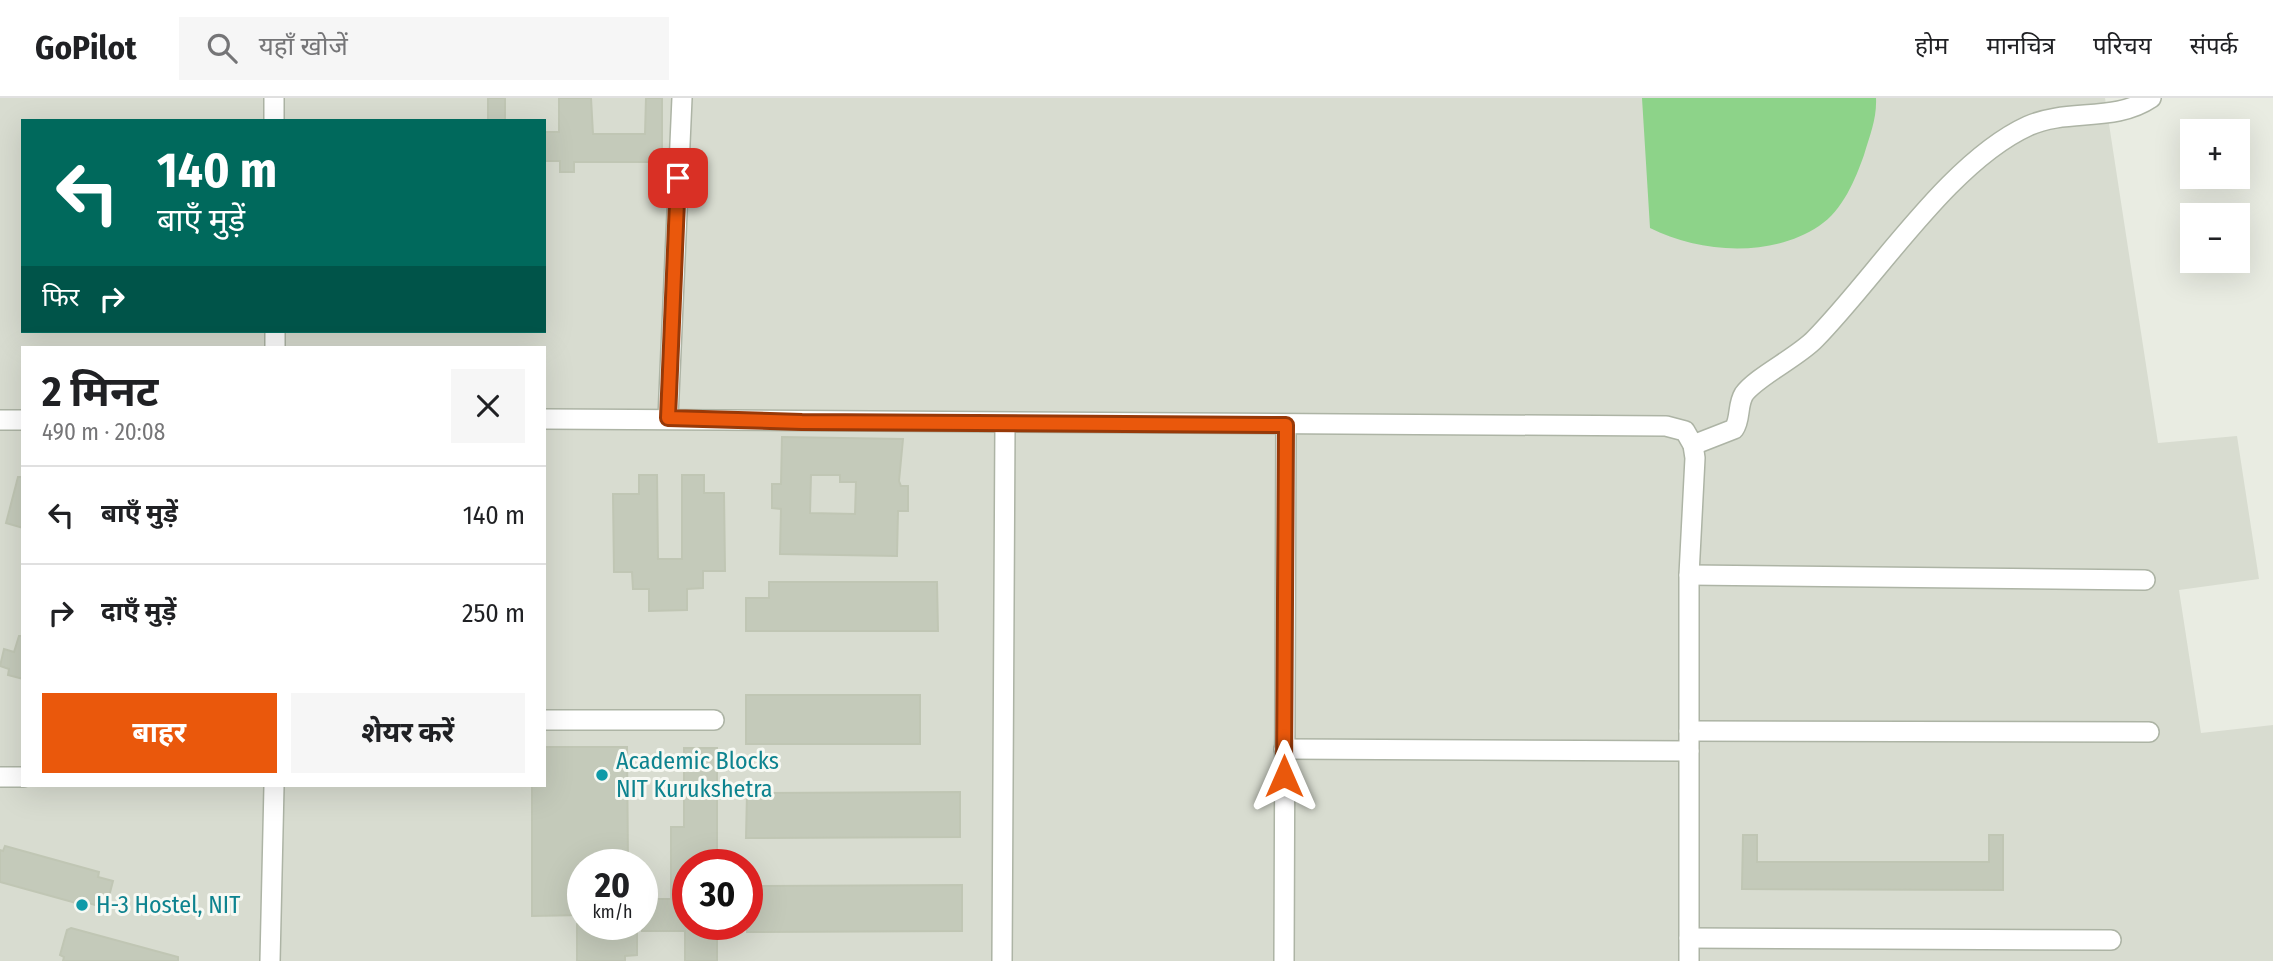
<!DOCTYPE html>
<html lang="hi">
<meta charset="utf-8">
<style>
:root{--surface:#fff;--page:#f6f6f6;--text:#202124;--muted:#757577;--line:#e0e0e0;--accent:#ea580c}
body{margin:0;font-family:"Fira Sans Condensed","Noto Sans Devanagari",sans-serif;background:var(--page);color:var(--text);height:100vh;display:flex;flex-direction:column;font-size:26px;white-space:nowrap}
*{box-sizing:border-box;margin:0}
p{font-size:23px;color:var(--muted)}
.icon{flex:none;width:38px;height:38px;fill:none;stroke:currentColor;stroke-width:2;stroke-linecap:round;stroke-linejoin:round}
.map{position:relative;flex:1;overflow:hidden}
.drawer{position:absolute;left:21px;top:248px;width:525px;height:441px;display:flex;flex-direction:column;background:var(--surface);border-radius:0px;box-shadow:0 7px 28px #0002}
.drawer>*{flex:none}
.banner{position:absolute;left:21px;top:21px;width:525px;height:214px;border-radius:0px;box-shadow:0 7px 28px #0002;background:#00695c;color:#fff;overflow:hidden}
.buttons{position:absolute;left:2180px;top:21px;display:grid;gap:14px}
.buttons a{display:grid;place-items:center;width:70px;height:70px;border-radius:0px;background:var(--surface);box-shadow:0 7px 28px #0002;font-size:35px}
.speed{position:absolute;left:567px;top:751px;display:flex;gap:14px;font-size:35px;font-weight:700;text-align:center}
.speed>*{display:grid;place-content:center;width:91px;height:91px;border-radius:50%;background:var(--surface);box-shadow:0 7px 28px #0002;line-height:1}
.speed small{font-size:18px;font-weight:400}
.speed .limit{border:10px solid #d22;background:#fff;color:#111}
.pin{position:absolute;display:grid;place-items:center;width:60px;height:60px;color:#fff;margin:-30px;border-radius:14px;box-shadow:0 4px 10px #0006}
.me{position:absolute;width:77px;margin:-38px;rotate:0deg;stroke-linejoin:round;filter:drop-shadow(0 0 5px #0008)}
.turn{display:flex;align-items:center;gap:24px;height:147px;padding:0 21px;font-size:32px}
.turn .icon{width:91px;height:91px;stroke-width:2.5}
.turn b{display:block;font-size:49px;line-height:60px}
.then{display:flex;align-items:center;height:66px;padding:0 21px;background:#0003;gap:14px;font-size:26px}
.round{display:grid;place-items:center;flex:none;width:74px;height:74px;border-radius:0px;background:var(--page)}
.headline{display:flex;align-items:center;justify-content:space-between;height:119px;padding:0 21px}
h1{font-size:42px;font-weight:700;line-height:52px}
.action{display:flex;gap:14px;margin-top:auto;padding:14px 21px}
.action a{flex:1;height:80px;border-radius:0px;background:var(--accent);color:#fff;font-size:28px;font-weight:700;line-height:80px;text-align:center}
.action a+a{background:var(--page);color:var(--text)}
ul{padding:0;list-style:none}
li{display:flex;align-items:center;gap:21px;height:98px;padding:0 21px;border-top:2px solid var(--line)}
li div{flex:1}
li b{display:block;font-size:26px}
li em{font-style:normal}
header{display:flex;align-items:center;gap:42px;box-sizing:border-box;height:98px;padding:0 35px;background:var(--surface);border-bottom:2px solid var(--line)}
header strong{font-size:33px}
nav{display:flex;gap:38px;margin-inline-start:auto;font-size:24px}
.search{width:490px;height:63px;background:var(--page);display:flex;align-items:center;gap:18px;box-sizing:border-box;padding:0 24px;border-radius:0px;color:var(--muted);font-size:26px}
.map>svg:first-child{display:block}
</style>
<header>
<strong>GoPilot</strong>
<div class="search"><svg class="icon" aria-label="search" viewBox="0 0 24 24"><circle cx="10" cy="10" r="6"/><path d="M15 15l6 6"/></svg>यहाँ खोजें</div>
<nav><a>होम</a><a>मानचित्र</a><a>परिचय</a><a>संपर्क</a></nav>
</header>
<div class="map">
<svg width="2273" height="863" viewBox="0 0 2273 863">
<rect width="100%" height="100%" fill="#e9ece2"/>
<!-- built -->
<path fill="#d8dcd0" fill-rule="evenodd" d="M0 0H2105L2158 345 2237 338 2259 481 2179 492 2201 635 2273 627V863H0ZM23 23H544V233H23ZM23 250H544V688H23ZM583 766H642V826H583ZM688 766H747V826H688Z"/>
<!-- water -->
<path fill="#8dd389" d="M1642 0H1876C1877 20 1870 37 1864 57 1855 82 1843 112 1819 128 1771 160 1699 155 1650 130Z"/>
<!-- building -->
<g fill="#c4caba" stroke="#c0c6b4" stroke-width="2" fill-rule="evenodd">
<rect x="488" y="0" width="17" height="23"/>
<polygon points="559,0 591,0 593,36 645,36 646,0 662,0 662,51 667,52 667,73 651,73 651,64 574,64 574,74 560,74 560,63 544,63 544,34 559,34"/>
<path d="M782 339 903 341 899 383 901 388H908V413H898L897 458 780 456 781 411 772 410V386H781ZM811 377H840V384H856L855 416 810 415Z"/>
<polygon points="639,377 657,377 658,461 682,461 682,377 704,377 704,395 724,395 725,473 703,473 703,490 687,491 687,512 649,513 649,491 633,491 632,474 614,474 613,396 639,396"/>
<polygon points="18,379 23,379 23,430 6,425"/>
<polygon points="769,484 937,484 938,533 746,533 746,500 769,500"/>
<polygon points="19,538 23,538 23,581 8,577 9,571 0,568 4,551 14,554"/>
<rect x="746" y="597" width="174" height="49"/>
<polygon points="544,649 627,649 628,766 583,766 583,817 532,818 532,688 544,688"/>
<polygon points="684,650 717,650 717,766 688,766 688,826 717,826 717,863 685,863 685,833 642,833 642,801 671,801 671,729 684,729"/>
<polygon points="960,694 960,739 746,740 747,695"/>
<polygon points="1743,737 1757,737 1757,764 1989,764 1989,737 2003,737 2003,792 1742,791"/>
<polygon points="5,748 99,774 98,779 113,783 106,810 88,805 87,808 0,784 0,752 3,753"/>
<polygon points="962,787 962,833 747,834 747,788"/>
<polygon points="577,826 637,826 637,857 625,858 625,863 577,863"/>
<polygon points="71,830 178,859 178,863 63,863 64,859 60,857 67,832"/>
</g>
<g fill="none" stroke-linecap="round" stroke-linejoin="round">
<defs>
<g id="minor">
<polyline points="274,0 274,23"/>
<polyline points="275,233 275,250"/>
<polyline points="668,320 682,0"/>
<polyline points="544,321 1666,328 1685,333 1693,347 1695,360 1689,477 1689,863"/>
<polyline points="0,322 23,322"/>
<path d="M1693 347 1734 331C1741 321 1737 307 1744 296 1756 279 1798 259 1815 241 1877 178 1949 64 2028 28 2068 10 2114 25 2151 0"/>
<polyline points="1689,477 2145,482"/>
<polyline points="544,622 714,622"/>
<polyline points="1689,633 2149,634"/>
<polyline points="1284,651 1689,653"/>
<polyline points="0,679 23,679"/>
<polyline points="1689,840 2111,842"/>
<polyline points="270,863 274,688"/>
<polyline points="1002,863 1005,326"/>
<polyline points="1284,863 1286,327"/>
</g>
</defs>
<!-- minor casing -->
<use href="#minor" stroke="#adb4a5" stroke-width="22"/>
<!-- minor -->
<use href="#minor" stroke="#fff" stroke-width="19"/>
</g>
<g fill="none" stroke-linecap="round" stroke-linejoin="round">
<defs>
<polyline id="route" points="678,80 668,320 802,324 1286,327 1284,678"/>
</defs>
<!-- route casing -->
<use href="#route" stroke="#983908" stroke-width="18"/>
<!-- route -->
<use href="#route" stroke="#ea580c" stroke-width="12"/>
</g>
<!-- markers -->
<g fill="#0f9aa8" stroke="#f7f9f3" stroke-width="2.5">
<circle cx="602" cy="677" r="7"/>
<circle cx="82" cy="807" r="7"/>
</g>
<g text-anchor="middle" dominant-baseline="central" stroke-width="6" stroke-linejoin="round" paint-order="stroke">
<!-- culture labels -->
<g font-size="24" fill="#0d838f" stroke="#f7f9f3" text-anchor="start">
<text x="616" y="663">Academic Blocks<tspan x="616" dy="28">NIT Kurukshetra</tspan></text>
<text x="96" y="807">H-3 Hostel, NIT</text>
</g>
</g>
</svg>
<div class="buttons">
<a>+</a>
<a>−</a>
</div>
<div class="speed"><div>20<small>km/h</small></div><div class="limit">30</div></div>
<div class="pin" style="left:678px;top:80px;background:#d93025"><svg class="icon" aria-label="arrive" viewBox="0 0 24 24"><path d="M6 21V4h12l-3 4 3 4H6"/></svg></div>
<svg class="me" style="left:1284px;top:678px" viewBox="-20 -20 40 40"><path d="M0-17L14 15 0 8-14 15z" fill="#ea580c" stroke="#fff" stroke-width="4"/></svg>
<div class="banner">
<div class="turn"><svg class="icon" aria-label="left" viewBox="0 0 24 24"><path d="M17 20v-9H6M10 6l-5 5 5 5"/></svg><div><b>140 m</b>बाएँ मुड़ें</div></div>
<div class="then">फिर<svg class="icon" aria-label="right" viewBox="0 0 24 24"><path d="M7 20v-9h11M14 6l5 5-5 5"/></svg></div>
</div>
<section class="drawer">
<div class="headline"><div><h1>2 मिनट</h1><p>490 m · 20:08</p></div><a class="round"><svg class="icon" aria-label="close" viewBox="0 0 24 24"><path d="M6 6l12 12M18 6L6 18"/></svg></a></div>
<ul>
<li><svg class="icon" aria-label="left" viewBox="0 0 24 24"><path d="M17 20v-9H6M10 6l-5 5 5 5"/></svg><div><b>बाएँ मुड़ें</b></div><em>140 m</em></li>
<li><svg class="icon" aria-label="right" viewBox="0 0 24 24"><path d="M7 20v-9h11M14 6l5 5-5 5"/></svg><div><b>दाएँ मुड़ें</b></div><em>250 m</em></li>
</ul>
<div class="action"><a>बाहर</a><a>शेयर करें</a></div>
</section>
</div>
